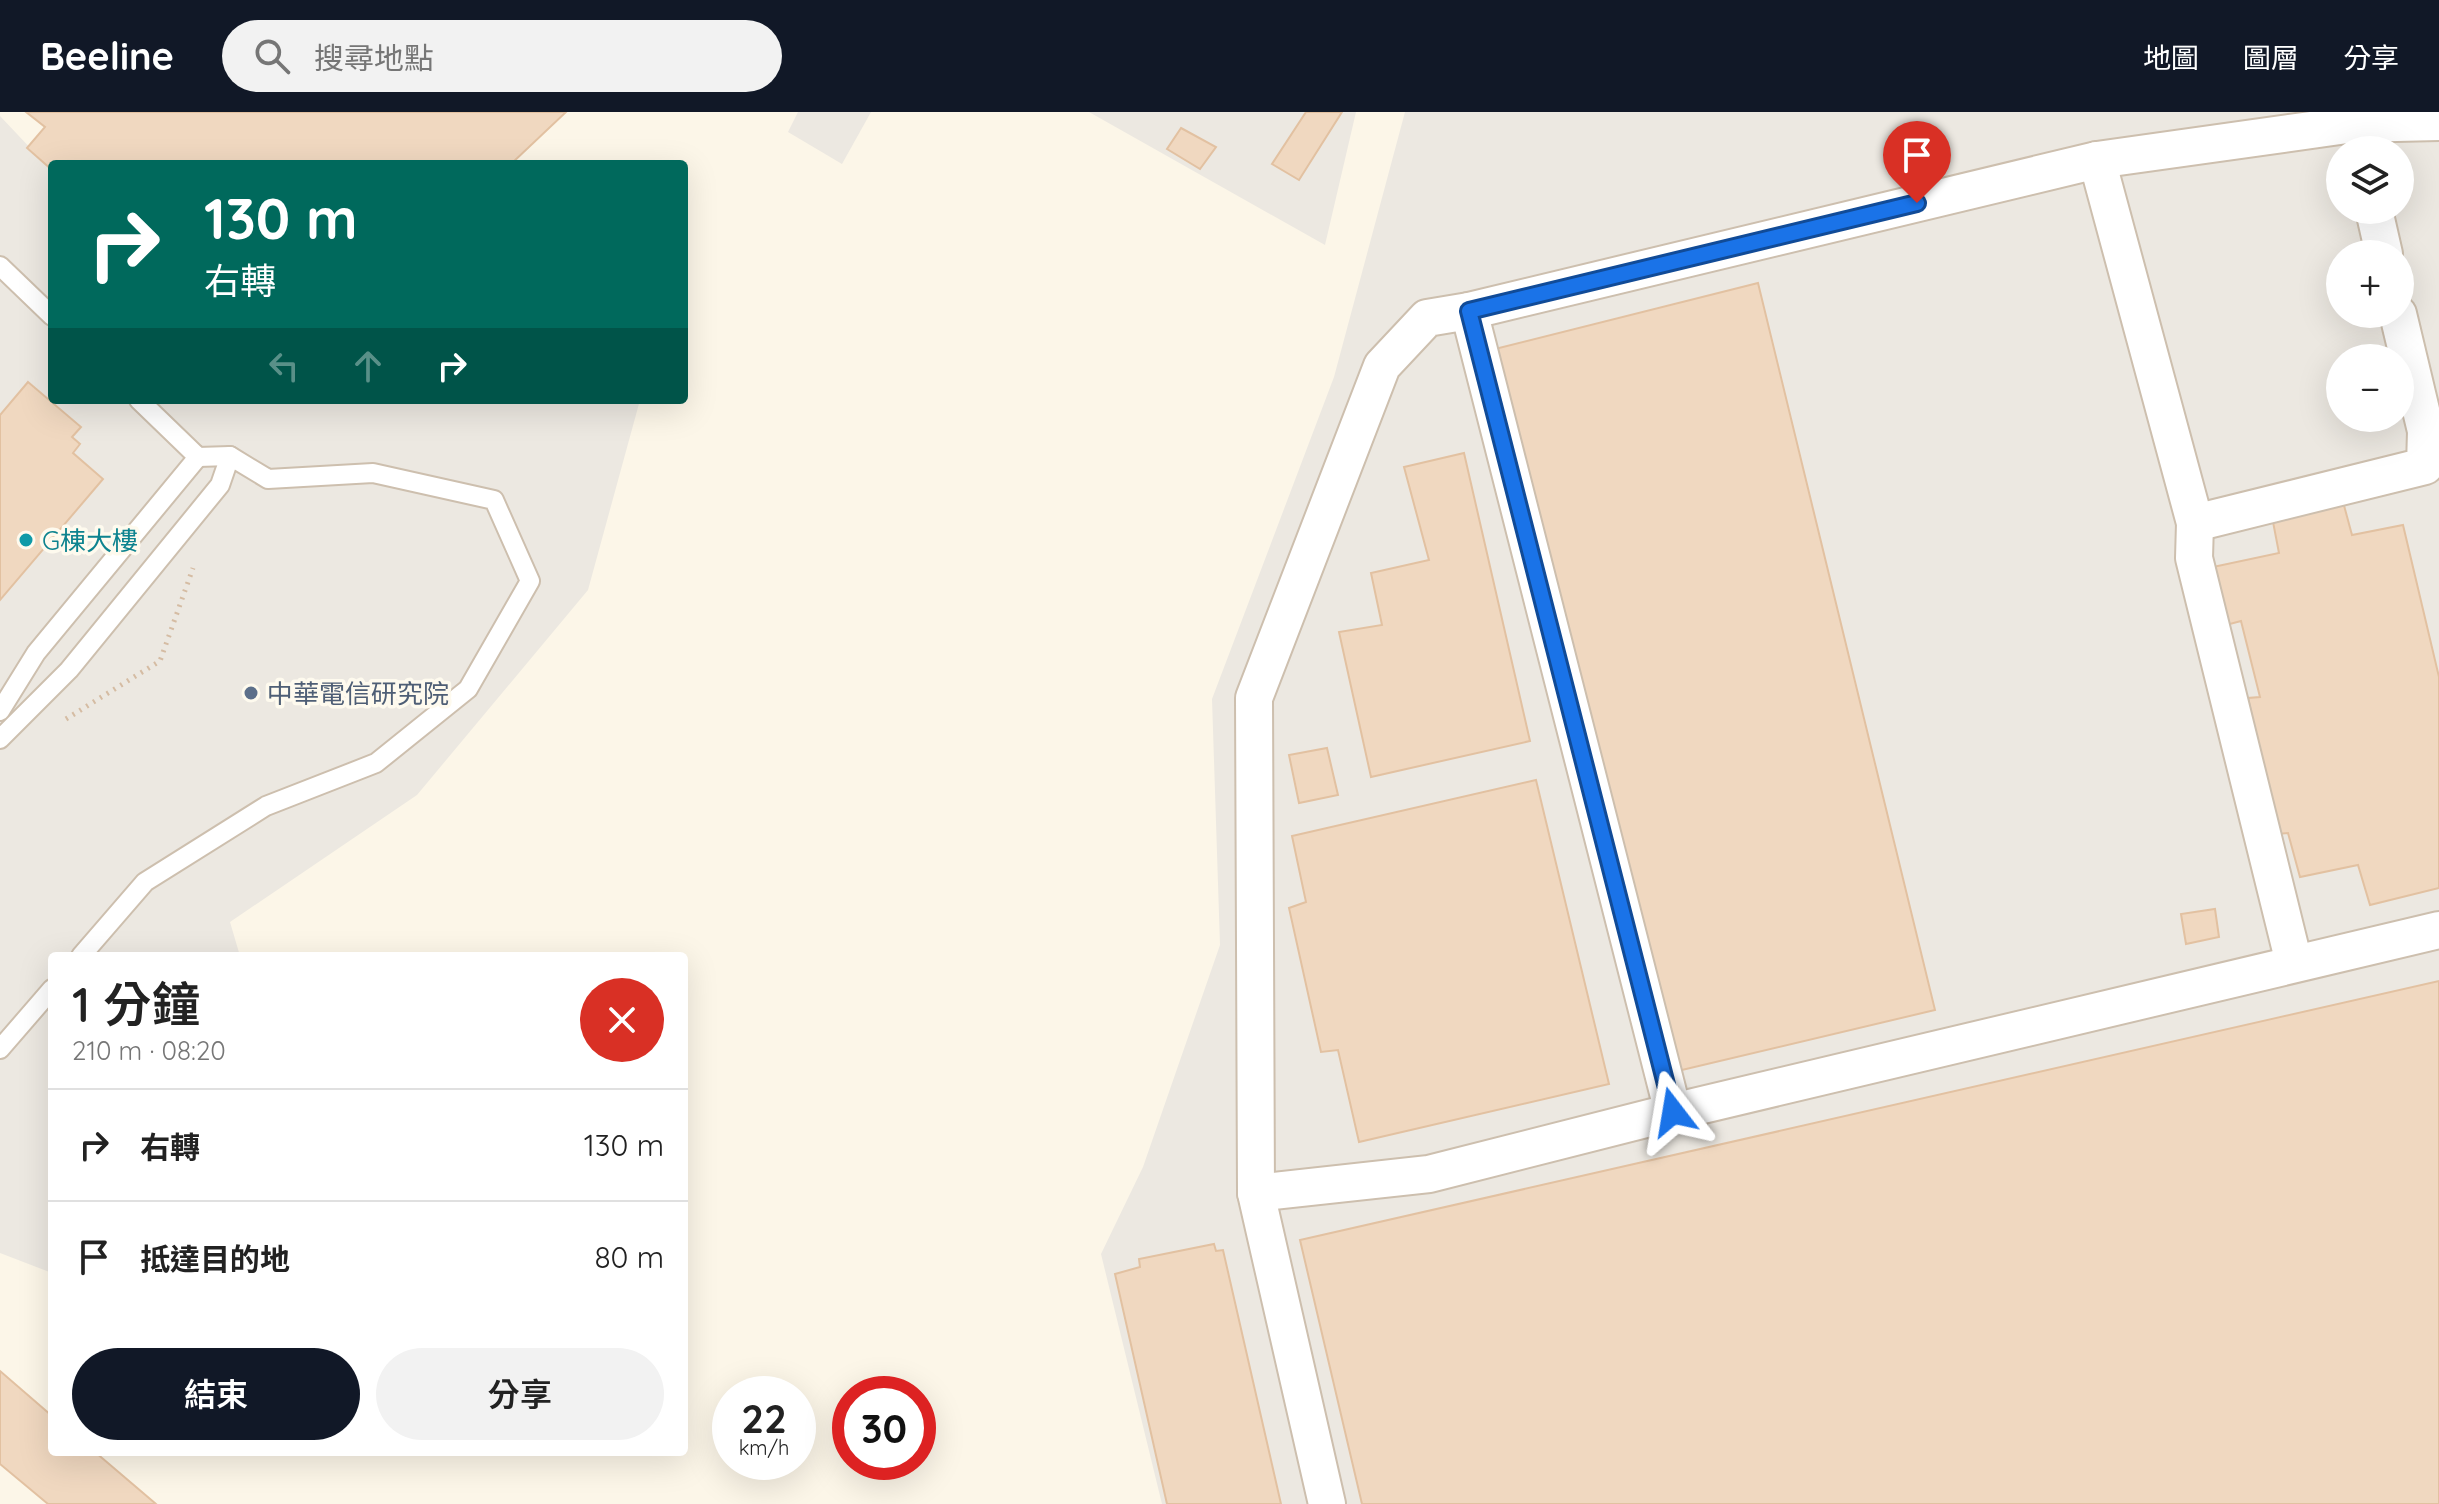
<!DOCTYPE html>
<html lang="zh-TW">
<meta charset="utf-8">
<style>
:root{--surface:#fff;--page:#f2f2f2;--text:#222;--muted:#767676;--line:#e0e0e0;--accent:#111827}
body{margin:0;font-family:Quicksand,"Noto Sans TC",sans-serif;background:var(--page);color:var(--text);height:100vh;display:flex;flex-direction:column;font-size:30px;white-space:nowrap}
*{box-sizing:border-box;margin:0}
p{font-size:26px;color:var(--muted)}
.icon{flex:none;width:44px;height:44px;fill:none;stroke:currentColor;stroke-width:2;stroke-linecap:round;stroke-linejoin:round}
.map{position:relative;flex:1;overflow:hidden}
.drawer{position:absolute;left:48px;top:840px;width:640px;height:504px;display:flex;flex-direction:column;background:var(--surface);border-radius:8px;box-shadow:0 8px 32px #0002}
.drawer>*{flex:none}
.hud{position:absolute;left:48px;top:48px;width:640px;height:244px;border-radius:8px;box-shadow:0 8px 32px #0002;background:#00695c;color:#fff;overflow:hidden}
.buttons{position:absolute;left:2326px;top:24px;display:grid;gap:16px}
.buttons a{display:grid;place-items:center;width:88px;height:88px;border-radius:50%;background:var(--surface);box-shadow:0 8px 32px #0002;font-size:40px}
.speed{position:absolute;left:712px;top:1264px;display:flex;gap:16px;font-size:40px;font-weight:700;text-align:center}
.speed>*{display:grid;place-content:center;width:104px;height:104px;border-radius:50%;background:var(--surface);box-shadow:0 8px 32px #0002;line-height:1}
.speed small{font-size:20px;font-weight:400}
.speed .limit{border:12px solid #d22;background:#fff;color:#111}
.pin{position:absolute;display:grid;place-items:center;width:68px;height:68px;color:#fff;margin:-82px -34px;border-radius:50% 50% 50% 0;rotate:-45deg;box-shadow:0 0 8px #0007}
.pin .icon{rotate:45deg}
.me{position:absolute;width:88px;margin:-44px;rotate:346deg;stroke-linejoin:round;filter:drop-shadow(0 0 6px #0008)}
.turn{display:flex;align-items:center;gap:28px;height:168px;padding:0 24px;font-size:36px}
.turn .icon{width:104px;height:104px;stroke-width:2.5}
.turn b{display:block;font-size:56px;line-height:68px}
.lanes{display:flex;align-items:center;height:76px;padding:0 24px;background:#0003;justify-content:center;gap:40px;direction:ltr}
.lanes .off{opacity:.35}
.round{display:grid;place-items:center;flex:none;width:84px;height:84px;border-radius:42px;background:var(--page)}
.summary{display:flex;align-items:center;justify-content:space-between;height:136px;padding:0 24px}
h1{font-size:48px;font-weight:600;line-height:60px}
.button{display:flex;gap:16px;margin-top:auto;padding:16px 24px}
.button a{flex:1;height:92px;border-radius:48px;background:var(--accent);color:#fff;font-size:32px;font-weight:600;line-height:92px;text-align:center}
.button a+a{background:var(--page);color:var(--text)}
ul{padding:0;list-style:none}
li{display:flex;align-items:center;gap:24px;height:112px;padding:0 24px;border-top:2px solid var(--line)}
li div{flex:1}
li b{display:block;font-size:30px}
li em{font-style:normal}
header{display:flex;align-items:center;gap:48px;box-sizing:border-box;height:112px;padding:0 40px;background:var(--accent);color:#fff}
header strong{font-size:38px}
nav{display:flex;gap:44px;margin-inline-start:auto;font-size:28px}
.search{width:560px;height:72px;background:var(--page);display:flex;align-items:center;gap:20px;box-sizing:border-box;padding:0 28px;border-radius:44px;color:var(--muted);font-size:30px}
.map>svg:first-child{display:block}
</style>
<header>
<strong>Beeline</strong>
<div class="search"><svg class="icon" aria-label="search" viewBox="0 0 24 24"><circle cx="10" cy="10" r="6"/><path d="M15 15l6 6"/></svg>搜尋地點</div>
<nav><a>地圖</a><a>圖層</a><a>分享</a></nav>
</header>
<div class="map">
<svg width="2439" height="1392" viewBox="0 0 2439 1392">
<rect width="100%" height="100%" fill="#fcf6e8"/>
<!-- industrial -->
<g fill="#ece8e1" fill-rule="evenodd">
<polygon points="798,0 871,0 842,52 788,20"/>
<polygon points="1089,0 1356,0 1325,133"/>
<path d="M1405 0H2439V1392H1162L1101 1142 1143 1055 1220 833 1212 587 1334 265ZM2340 38H2400V98H2340ZM2340 142H2400V202H2340ZM2340 246H2400V306H2340Z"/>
<polygon points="0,4 52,59 52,288 640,288 588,478 417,683 230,810 240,844 52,844 52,1161 0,1141"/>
</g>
<!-- building -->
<g fill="#f0d8c0" stroke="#e2c1a1" stroke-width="2">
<polygon points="26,0 566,0 511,52 52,52 52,58 27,36 45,15"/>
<polygon points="1306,0 1342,0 1299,68 1272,52"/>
<polygon points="1181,16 1216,35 1200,57 1167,37"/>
<polygon points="1758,171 1935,898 1648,966 1471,243"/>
<polygon points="28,270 81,315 72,325 80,332 73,341 103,367 0,488 0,303"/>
<polygon points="1464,341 1530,629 1371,665 1339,520 1382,513 1371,461 1429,448 1404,355"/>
<polygon points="2339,375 2352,423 2403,413 2439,565 2439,776 2370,793 2358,753 2300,765 2288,721 2278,722 2248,586 2260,585 2241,509 2226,513 2213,455 2279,441 2269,389"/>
<polygon points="1327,636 1338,683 1299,691 1289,643"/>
<polygon points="1536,668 1609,972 1359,1030 1338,938 1321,940 1289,796 1306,790 1292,724"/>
<polygon points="2215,797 2219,825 2186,832 2181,802"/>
<polygon points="2439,869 2439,1392 1362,1392 1300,1128"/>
<polygon points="1214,1132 1216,1139 1223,1138 1281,1392 1167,1392 1115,1162 1140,1155 1139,1147"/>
<polygon points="0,1259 52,1304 52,1340 95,1340 156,1392 48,1392 0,1352"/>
</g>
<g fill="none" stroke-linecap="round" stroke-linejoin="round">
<defs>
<g id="service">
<polyline points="0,154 52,204"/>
<polyline points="0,599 36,541 198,345"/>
<polyline points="0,627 69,558 220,373 230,344"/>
<polyline points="81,844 145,770 266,694 376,651 468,577 530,469 494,388 373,361 268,367 230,344 198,345 139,288"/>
<polyline points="0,937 52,877"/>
</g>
<g id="minor">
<polyline points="2097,48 2195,411 2194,446 2294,851"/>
<polyline points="2374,98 2384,142"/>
<polyline points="1469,199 1673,1000"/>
<polyline points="2195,411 2425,354 2426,319 2398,202"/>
<polyline points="1256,1081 1429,1062 1673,1000 2439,818"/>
<polyline points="1327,1392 1256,1081 1254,586 1382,254 1427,206 1469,199 2097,48 2354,12 2439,10"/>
</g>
</defs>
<!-- service casing -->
<use href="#service" stroke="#cdbfae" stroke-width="22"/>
<!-- minor casing -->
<use href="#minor" stroke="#cdbfae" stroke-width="40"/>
<!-- path -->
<polyline stroke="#d5bca3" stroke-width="5" stroke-dasharray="2 6" stroke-linecap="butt" points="66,607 160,549 193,456"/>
<!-- service -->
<use href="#service" stroke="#fff" stroke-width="18"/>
<!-- minor -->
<use href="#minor" stroke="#fff" stroke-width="36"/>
</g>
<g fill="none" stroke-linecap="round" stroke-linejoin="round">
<defs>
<polyline id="route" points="1673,1000 1469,199 1917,91"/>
</defs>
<!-- route casing -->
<use href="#route" stroke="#114b97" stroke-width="20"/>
<!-- route -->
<use href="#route" stroke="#1a73e8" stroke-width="14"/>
</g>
<!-- markers -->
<circle fill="#0f9aa8" stroke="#fefaee" stroke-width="3" cx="26" cy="428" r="8"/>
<circle fill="#5c6f8a" stroke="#fefaee" stroke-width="3" cx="251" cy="581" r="8"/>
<g text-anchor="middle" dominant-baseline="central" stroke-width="7" stroke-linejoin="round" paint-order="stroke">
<!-- culture labels -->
<g font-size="26" fill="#0d838f" stroke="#fefaee" text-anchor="start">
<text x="42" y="428">G棟大樓</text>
</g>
<!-- service labels -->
<g font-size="26" fill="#4e5e75" stroke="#fefaee" text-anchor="start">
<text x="267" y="581">中華電信研究院</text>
</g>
</g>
</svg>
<div class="buttons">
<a><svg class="icon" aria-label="layers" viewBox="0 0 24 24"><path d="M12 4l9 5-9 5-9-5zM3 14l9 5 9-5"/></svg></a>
<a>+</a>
<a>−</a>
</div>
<div class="speed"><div>22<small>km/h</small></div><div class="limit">30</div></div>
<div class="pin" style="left:1917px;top:91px;background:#d93025"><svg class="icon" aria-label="arrive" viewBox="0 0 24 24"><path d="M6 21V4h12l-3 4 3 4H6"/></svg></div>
<svg class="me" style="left:1673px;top:1000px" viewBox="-20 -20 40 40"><path d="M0-17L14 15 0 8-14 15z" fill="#1a73e8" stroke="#fff" stroke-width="4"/></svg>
<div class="hud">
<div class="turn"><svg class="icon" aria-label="right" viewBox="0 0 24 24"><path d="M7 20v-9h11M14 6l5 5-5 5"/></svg><div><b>130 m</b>右轉</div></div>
<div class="lanes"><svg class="icon off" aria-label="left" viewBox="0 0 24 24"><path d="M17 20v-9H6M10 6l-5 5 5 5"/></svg><svg class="icon off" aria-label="ahead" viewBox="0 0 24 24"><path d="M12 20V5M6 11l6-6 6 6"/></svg><svg class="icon" aria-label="right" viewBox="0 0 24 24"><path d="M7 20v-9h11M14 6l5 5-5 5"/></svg></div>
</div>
<section class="drawer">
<div class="summary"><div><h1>1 分鐘</h1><p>210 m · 08:20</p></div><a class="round" style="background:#d93025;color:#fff"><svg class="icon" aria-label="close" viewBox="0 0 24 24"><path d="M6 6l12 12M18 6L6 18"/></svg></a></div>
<ul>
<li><svg class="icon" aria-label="right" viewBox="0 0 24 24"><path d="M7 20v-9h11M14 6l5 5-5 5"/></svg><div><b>右轉</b></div><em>130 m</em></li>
<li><svg class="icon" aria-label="arrive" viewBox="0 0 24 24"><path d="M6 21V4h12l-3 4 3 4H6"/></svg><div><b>抵達目的地</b></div><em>80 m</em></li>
</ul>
<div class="button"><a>結束</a><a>分享</a></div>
</section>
</div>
